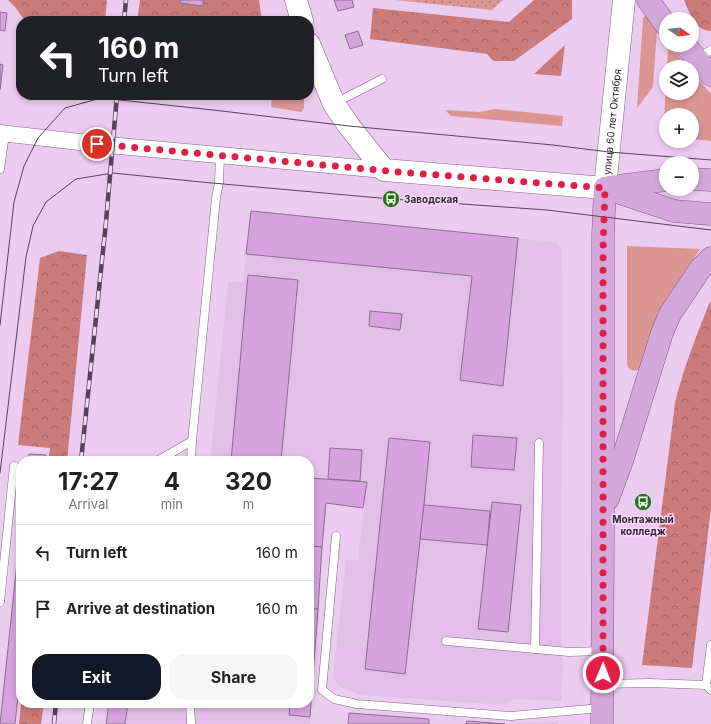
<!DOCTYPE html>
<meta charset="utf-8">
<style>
:root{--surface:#fff;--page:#f6f6f6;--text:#222;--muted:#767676;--line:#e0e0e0;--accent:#111827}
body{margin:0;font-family:Inter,sans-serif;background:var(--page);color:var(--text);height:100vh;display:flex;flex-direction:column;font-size:15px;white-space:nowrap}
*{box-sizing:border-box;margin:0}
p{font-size:13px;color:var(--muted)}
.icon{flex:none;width:22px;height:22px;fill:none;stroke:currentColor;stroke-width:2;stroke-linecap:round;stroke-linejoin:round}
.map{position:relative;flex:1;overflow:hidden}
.drawer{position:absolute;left:16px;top:456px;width:298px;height:252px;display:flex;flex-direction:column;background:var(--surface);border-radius:16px;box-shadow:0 2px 6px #0003}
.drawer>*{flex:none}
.hud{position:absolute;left:16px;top:16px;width:298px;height:84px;border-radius:16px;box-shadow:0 2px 6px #0003;background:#202124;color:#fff;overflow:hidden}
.needle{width:26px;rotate:105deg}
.tools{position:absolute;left:659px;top:12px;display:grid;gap:8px}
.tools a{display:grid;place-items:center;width:40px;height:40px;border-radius:50%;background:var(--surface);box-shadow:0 2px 6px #0003;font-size:20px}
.pin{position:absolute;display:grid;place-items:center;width:34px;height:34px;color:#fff;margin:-17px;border:2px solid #fff;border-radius:50%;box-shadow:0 1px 4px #0007}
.me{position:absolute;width:44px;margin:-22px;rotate:1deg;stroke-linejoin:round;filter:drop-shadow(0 0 3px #0008)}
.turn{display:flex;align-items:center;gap:14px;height:84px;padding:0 16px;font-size:18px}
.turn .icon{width:52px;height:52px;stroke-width:2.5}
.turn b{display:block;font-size:28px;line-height:34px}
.eta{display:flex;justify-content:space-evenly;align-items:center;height:68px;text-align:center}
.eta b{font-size:24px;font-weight:700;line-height:28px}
.button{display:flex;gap:8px;margin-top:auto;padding:8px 16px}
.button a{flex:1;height:46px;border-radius:16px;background:var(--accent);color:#fff;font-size:16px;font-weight:700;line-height:46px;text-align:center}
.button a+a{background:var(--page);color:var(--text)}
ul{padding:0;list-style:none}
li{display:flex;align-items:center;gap:12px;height:56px;padding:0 16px;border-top:1px solid var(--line)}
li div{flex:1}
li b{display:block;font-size:15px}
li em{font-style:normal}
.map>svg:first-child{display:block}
</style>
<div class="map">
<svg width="711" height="724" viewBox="0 0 711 724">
<defs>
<pattern id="forest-crowns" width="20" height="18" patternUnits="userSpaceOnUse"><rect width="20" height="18" fill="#cb7c7a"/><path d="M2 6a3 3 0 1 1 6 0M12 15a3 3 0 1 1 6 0" fill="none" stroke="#a56565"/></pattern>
<pattern id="park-dots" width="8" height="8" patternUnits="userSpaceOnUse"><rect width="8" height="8" fill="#db9693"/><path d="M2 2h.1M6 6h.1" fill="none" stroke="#b27a79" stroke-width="1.8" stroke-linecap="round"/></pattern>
</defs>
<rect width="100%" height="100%" fill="#eccbf1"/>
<!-- built -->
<g fill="#e3bee9">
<polygon points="251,211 555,242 562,249 563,413 562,441 561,625 563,671 561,701 514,699 504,705 361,695 342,688 333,678 346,560 358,560 367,482 309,478 309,461 210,461 228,282 243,282"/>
<polygon points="309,546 322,547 310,724 125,724 128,703 309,703"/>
<polygon points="558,722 558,724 507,724"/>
</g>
<!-- grass -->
<g fill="#db9693">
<polygon points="646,15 657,29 653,87 637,108 643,18"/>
<polygon points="668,45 669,45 688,67 667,67"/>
<polygon points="692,72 711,94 711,141 692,139 692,115 666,115 666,138 663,137 666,86 666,93 692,93"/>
<polygon points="272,95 304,95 304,108 301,112 271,107"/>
<polygon points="495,109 563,116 562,126 451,116 445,110 479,112"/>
<path d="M627 246 700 249 668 297 640 369C635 372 629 371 627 365Z"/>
</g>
<!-- forest -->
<g fill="url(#forest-crowns)">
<polygon points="8,0 107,0 105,21 25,21 15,7"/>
<polygon points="140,0 259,0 262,21 137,21"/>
<polygon points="534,0 572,0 572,19 514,61 493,61 487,54 370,39 373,8 509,22"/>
<path d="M684 0H711V31C695 31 689 12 684 0Z"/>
<polygon points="565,45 561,76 534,74"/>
<polygon points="59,251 87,255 67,461 48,461 50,448 18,445 40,258"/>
<path d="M711 301V508L692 668 642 665 675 403C683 369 696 337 709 304Z"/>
<polygon points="21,703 44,703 41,724 19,724"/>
</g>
<!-- park -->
<polygon fill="url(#park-dots)" points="395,0 503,0 492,10"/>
<!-- building -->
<g fill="#d6a3de" stroke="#8b6e90">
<polygon points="180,0 203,0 203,6 180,3"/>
<polygon points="334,0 352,0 354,7 338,11"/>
<polygon points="0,12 7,13 5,31 0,30"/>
<polygon points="358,31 363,45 350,49 345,35"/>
<polygon points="0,64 3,65 0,90"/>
<polygon points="230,95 245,95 245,98 230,97"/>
<polygon points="251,211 518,238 503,386 460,380 472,276 246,254"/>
<polygon points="248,275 298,280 281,461 231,461"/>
<polygon points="370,311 402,314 400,330 369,326"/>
<polygon points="473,435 517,438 514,470 471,467"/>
<polygon points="389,438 430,442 424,505 405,674 365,669"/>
<polygon points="330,448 362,450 360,481 328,479"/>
<polygon points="29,454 46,455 45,461 28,461"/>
<polygon points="309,478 367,482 363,508 326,503 322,547 309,546"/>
<polygon points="492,502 521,505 508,632 478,629"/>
<polygon points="424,505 490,511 487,545 420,539"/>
<polygon points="21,525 21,669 15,724 0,724"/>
<polygon points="309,546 322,547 318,609 309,609"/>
<polygon points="309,609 318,609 310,717 289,715 290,703 309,703"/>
<polygon points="109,703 128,703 125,724 106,724"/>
<polygon points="349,713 429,719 429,724 348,724"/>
<polygon points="467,721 505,724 466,724"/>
</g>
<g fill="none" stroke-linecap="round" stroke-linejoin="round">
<defs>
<g id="lane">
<polyline points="698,58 711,50"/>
<polyline points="335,103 382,79"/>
<polyline points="0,169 5,134"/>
<polyline points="157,461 192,441"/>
<polyline points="191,461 192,441 216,198 219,183 220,155"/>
<polyline points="336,536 322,690 334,699 357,704 511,716 601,708"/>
<polyline points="0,602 14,466"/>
<polyline points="446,641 569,652 602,651"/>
<polyline points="535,649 539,443"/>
<polyline points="604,684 650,683 706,685 711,690"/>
<polyline points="706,685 711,645"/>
<polyline points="190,703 191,724"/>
<polyline points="87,724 90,703"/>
</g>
<polyline id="street" points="0,133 97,144 384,170"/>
<g id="secondary">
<polyline points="296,0 302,21"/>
<path id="s1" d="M309 44 334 104 349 126 384 170 605 188 624 0"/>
</g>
<g id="primary">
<polyline points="648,0 666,25"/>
<polyline points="685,45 711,75"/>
<polyline points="692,179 711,180"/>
<polyline points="610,187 666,180"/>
<polyline points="605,188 674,211 711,214"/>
<polyline points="608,499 622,461 662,333 670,314 701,268 711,258"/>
<polyline points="602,724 603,529 603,235 605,188"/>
</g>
</defs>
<!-- lane casing -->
<use href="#lane" stroke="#7f6283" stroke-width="9"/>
<!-- street casing -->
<use href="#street" stroke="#7f6283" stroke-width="17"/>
<!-- secondary casing -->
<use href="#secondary" stroke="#7f6283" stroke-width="23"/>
<!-- primary casing -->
<use href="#primary" stroke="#885491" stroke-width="23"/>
<!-- lane -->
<use href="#lane" stroke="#fff" stroke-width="8"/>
<!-- street -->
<use href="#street" stroke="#fff" stroke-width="16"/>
<!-- secondary -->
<use href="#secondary" stroke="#fff" stroke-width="22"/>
<!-- primary -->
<use href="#primary" stroke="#d4a8db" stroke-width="22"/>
<!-- tram -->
<g stroke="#534355" stroke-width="1">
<polyline points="0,325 14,202 24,166 38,138 65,108 101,98 213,110 349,126 553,145 609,152 711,160"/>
<polyline points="0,473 26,257 33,226 46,202 76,179 113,173 201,182 391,199 547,210 711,230"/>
</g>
<defs>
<g id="rail">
<polyline points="124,21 126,0"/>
<polyline points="81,461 106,222 117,95"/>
<polyline points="54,724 56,703"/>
</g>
</defs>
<!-- rail casing -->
<use href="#rail" stroke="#534355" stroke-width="4.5"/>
<!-- rail -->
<use href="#rail" stroke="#f9d8fe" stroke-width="3" stroke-dasharray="9" stroke-linecap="butt"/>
</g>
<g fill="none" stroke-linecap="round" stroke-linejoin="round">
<!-- route -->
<polyline stroke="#e11d48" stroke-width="7" stroke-dasharray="0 12.6" points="97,144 399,172 605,188 603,251 603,673"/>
</g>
<!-- icons -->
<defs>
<symbol id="bus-disc" viewBox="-11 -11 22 22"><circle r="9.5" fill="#227219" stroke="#f9d8fe"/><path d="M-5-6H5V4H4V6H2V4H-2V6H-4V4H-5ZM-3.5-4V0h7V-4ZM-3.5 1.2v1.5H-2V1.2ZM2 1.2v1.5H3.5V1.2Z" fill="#fff"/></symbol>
</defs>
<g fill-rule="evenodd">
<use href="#bus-disc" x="381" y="189" width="20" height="20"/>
<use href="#bus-disc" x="633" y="492" width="20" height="20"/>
</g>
<g text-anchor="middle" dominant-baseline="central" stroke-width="3" stroke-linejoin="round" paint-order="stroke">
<!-- street labels -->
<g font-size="10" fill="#312533" stroke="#f9d8fe">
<text stroke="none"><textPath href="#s1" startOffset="436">улица 60 лет Октября</textPath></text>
</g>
<!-- poi labels -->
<g font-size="10" font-weight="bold" fill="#312533" stroke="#f9d8fe" text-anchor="start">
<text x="404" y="199">Заводская</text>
<text x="643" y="519" text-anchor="middle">Монтажный<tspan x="643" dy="12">колледж</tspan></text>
</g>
</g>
</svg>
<div class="tools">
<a><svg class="needle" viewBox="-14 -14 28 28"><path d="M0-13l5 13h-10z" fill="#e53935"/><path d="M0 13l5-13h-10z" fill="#767676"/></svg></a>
<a><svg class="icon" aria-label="layers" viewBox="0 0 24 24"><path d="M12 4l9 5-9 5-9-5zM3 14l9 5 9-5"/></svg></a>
<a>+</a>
<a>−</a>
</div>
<div class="pin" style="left:97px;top:144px;background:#d93025"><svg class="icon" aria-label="arrive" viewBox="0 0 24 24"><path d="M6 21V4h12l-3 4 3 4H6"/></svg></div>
<svg class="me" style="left:603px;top:673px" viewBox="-20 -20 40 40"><circle r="17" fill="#e11d48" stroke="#fff" stroke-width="3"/><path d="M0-11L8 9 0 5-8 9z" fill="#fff"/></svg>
<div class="hud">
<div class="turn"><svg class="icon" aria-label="left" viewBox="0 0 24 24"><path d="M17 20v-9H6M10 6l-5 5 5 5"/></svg><div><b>160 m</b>Turn left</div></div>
</div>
<section class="drawer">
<div class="eta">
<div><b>17:27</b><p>Arrival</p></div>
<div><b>4</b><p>min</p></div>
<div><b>320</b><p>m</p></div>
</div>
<ul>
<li><svg class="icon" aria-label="left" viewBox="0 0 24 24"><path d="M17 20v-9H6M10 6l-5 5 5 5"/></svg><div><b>Turn left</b></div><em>160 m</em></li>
<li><svg class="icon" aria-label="arrive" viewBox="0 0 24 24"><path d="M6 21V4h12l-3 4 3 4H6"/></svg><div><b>Arrive at destination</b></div><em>160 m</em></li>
</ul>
<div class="button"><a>Exit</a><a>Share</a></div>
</section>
</div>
